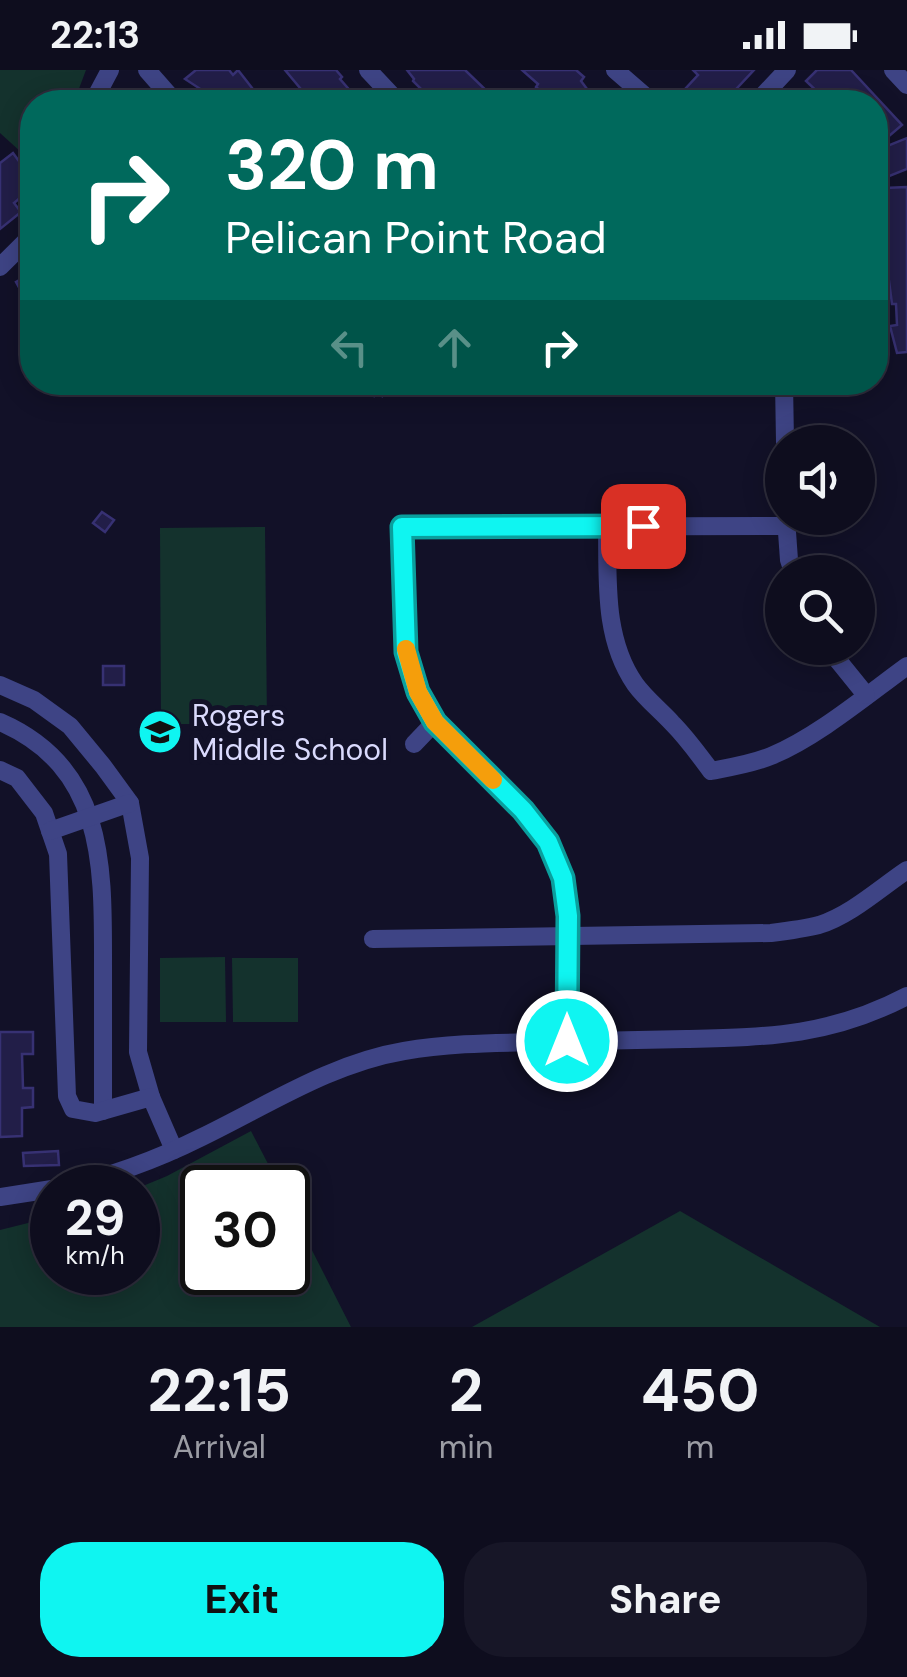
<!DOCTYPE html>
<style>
:root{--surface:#0e0d1e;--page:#171627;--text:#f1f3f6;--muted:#9b9ca4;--line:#2e2d3c;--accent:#0ff5f1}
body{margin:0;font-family:"DM Sans",sans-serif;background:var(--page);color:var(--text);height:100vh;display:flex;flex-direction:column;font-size:38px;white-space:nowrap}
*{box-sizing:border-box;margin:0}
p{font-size:32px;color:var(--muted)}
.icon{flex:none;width:55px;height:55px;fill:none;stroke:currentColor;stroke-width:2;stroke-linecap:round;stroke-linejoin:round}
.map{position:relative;height:1257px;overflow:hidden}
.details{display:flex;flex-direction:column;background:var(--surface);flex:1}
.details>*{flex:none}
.hud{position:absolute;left:20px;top:20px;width:868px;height:305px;border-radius:40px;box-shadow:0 5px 25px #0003,0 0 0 2px var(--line);background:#00695c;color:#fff;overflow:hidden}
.fabs{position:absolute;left:765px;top:355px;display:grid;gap:20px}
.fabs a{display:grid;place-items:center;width:110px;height:110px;border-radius:50%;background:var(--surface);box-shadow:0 5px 25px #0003,0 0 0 2px var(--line);font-size:50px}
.speed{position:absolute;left:30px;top:1095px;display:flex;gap:20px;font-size:50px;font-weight:700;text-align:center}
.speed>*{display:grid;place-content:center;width:130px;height:130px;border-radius:50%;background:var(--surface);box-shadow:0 5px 25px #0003,0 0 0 2px var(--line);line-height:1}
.speed small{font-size:25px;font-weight:400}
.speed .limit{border:5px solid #111;border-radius:15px;background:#fff;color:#111}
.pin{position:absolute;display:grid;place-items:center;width:85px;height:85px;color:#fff;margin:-42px;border-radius:20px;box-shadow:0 5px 15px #0006}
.me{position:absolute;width:110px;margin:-55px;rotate:0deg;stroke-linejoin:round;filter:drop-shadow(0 0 8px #0008)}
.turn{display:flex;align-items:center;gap:35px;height:210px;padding:0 40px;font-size:45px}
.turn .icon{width:130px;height:130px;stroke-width:2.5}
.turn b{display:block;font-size:70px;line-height:85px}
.lanes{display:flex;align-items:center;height:95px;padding:0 40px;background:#0003;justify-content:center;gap:50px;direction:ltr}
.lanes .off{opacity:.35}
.eta{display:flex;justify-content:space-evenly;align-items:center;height:170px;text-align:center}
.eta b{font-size:60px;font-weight:700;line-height:70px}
.primary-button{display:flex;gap:20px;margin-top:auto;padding:20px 40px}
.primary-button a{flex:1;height:115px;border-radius:40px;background:var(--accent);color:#111;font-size:40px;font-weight:700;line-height:115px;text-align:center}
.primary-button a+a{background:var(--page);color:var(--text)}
.status{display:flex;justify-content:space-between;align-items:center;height:70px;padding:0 50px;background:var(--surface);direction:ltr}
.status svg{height:28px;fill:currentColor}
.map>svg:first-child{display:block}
</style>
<div class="status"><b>22:13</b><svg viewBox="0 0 49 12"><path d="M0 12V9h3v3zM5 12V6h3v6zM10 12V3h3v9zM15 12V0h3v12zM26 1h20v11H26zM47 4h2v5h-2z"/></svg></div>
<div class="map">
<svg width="907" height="1257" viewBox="0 0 907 1257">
<rect width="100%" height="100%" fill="#121128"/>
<!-- green -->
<g fill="#14322d">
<polygon points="0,0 86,0 74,32 32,32 32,92 0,63"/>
<polygon points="265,457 267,654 161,654 160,458"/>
<polygon points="225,887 226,952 160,952 160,888"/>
<polygon points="232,888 298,888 298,952 233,952"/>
<polygon points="251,1061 280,1117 202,1118 202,1202 288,1202 288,1133 351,1257 0,1257 0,1160 52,1147 52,1202 138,1202 138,1118 167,1106"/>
<polygon points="680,1141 880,1257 472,1257"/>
</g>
<!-- building -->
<g fill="#221e48" stroke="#373173" stroke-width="2.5">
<polygon points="196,0 229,0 233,5 238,0 256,23 260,20 270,32 208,32 204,27 208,24 185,9"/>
<polygon points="285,0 336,0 342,7 340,9 360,32 306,32 301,27 305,24"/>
<polygon points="407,0 465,0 492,26 486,32 438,32 430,25 428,26 413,11 414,9"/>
<polygon points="522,0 576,0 584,7 581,11 587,19 603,32 541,32 546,26 536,17 538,14"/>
<polygon points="693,0 754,0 724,32 673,32 698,5"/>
<polygon points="817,0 851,0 902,55 875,78 875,32 828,32 806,11"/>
<polygon points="907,68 907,99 887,107 875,81"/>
<polygon points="13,83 32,109 32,118 14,133 21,142 0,159 0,93"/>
<polygon points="907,117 907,282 897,283 890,256 897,255 896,234 892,234 889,211 885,211 884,199 888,199 885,118"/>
<polygon points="32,203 32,241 16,212"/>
<polygon points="357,312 386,312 382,326 375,323 374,326 354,321"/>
<polygon points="102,442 114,450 105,462 93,453"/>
<rect x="103" y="596" width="21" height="19"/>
<polygon points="0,962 33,962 33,984 22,984 23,1018 33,1018 33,1037 22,1038 22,1066 0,1067"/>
<polygon points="58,1081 59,1095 24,1096 23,1083"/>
</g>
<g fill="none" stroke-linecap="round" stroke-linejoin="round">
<!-- minor -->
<g stroke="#3e4485" stroke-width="18">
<polyline points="147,0 175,32"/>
<polyline points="368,0 398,32"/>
<polyline points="615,0 652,32"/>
<polyline points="893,0 907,15"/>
<polyline points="93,32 110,0"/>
<polyline points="757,32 787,0"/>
<polyline points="0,197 32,165"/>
<polyline points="784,312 785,372"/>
<polyline points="786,448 789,490 793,502"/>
<path d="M607 456C608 509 603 568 635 614 645 628 660 640 672 653 687 668 699 685 711 701 732 697 752 694 771 686 817 667 867 625 907 596"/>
<polyline points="828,578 866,625"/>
<polyline points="0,615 34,630 70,656 103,696 130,733 140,788 138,982 151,1027"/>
<path d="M0 652C106 698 103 797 103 895 103 944 103 992 103 1041"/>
<polyline points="414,674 435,652"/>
<polyline points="0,700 17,708 44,743 58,784 67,1026 73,1039 95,1043 151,1027 174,1080"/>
<polyline points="50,761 130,733"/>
<path d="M373 869 771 863C787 861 803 859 819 855 851 845 880 818 907 800"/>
<polyline points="567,971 567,846 563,808 548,772 523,740 435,652 418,622 406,582 402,457 786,456"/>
<path d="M59 1118C109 1107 156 1090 202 1067 268 1035 332 993 404 981 449 973 496 973 541 972 589 971 637 970 686 969 769 967 831 966 907 926"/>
<polyline points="0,1127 52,1119"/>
</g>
</g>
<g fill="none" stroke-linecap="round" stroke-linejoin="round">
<defs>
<polyline id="route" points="567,971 568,846 563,808 548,772 523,740 435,652 418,622 406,582 402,457 643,456"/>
</defs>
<!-- route casing -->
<use href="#route" stroke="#0a9f9d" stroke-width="25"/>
<!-- route -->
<use href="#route" stroke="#0ff5f1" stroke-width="18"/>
<!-- slow -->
<polyline stroke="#f59e0b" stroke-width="18" points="406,579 418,622 435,652 493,710"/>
</g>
<!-- icons -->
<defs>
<symbol id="school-disc" viewBox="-11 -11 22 22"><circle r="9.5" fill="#0ff5f1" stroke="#121128"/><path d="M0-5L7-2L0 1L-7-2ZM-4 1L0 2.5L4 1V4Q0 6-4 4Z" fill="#111"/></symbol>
</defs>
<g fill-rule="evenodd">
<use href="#school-disc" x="135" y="637" width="50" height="50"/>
</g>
<g text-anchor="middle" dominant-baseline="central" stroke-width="10" stroke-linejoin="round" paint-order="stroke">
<!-- poi labels -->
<g font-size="30" fill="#dadafd" stroke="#121128" text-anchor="start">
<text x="192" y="645">Rogers<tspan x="192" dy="34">Middle School</tspan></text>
</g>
</g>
</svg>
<div class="fabs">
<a><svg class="icon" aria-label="sound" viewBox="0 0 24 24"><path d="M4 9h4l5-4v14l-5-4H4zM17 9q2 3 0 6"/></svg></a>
<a><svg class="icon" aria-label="search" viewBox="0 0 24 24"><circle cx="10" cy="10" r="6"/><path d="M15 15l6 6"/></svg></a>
</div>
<div class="speed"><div>29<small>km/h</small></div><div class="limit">30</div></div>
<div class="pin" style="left:643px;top:456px;background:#d93025"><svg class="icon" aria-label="arrive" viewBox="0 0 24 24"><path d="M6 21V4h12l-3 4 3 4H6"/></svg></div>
<svg class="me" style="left:567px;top:971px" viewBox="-20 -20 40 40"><circle r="17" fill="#0ff5f1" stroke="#fff" stroke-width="3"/><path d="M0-11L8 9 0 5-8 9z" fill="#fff"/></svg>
<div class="hud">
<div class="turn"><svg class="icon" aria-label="right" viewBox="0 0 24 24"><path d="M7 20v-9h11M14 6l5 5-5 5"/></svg><div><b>320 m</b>Pelican Point Road</div></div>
<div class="lanes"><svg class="icon off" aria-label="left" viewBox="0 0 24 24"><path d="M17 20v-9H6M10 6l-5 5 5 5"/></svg><svg class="icon off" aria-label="ahead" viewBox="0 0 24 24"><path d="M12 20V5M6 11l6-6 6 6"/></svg><svg class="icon" aria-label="right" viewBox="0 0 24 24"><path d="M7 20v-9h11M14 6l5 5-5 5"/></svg></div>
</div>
</div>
<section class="details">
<div class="eta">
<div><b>22:15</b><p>Arrival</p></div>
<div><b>2</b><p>min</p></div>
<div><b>450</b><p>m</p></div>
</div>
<div class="primary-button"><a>Exit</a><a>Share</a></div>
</section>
